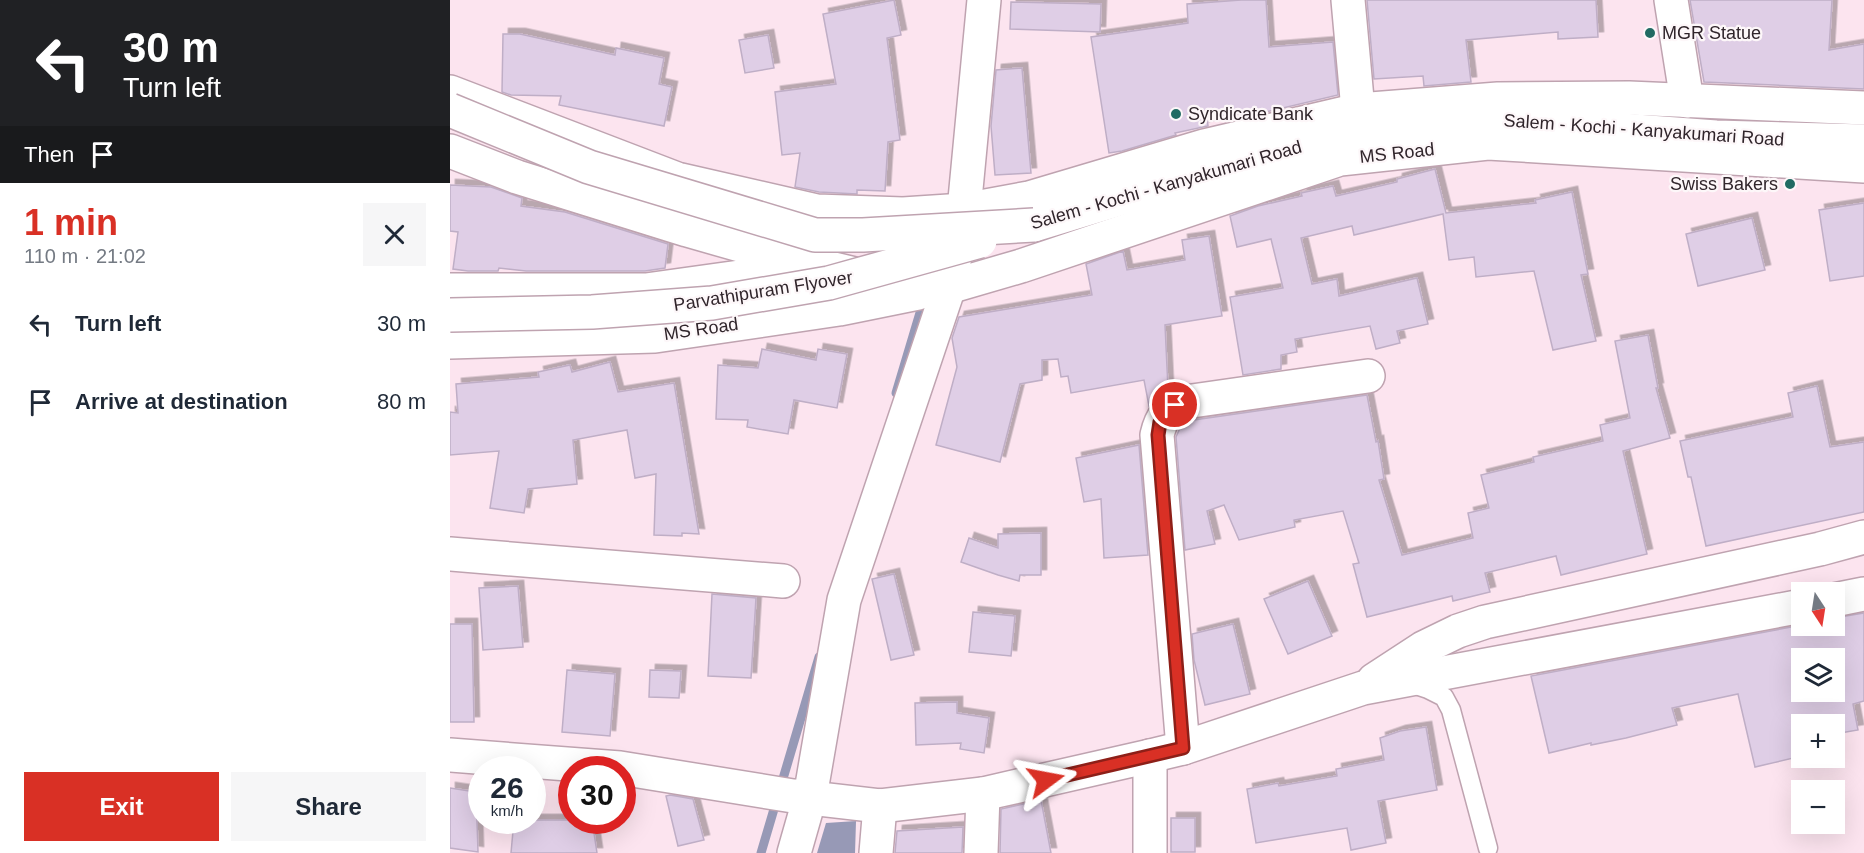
<!DOCTYPE html>
<meta charset="utf-8">
<style>
:root{--surface:#fff;--page:#f6f6f7;--text:#1f2937;--muted:#747a83;--accent:#d93025}
body{margin:0;font-family:Helvetica,sans-serif;background:var(--page);color:var(--text);height:100vh;display:flex;flex-direction:column;font-size:22px;white-space:nowrap}
*{box-sizing:border-box;margin:0}
p{font-size:20px;color:var(--muted)}
.icon{flex:none;width:33px;height:33px;fill:none;stroke:currentColor;stroke-width:2;stroke-linecap:round;stroke-linejoin:round}
.map{position:relative;flex:1;overflow:hidden}
.side{display:flex;flex-direction:column;background:var(--surface);width:450px}
.side>*{flex:none}
.hud{background:#202124;color:#fff;overflow:hidden}
.needle{width:39px;rotate:168deg}
.fabs{position:absolute;left:1341px;top:582px;display:grid;gap:12px}
.fabs a{display:grid;place-items:center;width:54px;height:54px;border-radius:0px;background:var(--surface);box-shadow:0 6px 24px #0002;font-size:30px}
.speed{position:absolute;left:18px;top:756px;display:flex;gap:12px;font-size:30px;font-weight:700;text-align:center}
.speed>*{display:grid;place-content:center;width:78px;height:78px;border-radius:50%;background:var(--surface);box-shadow:0 6px 24px #0002;line-height:1}
.speed small{font-size:15px;font-weight:400}
.speed .limit{border:9px solid #d22;background:#fff;color:#111}
.pin{position:absolute;display:grid;place-items:center;width:51px;height:51px;color:#fff;margin:-26px;border:3px solid #fff;border-radius:50%;box-shadow:0 2px 6px #0007}
.me{position:absolute;width:66px;margin:-33px;rotate:77deg;stroke-linejoin:round;filter:drop-shadow(0 0 4px #0008)}
.turn{display:flex;align-items:center;gap:21px;height:126px;padding:0 24px;font-size:27px}
.turn .icon{width:78px;height:78px;stroke-width:2.5}
.turn b{display:block;font-size:42px;line-height:51px}
.then{display:flex;align-items:center;height:57px;padding:0 24px;background:#0003;gap:12px;font-size:22px}
.round{display:grid;place-items:center;flex:none;width:63px;height:63px;border-radius:0px;background:var(--page)}
.head{display:flex;align-items:center;justify-content:space-between;height:102px;padding:0 24px}
h1{font-size:36px;font-weight:600;line-height:45px;color:var(--accent)}
.button{display:flex;gap:12px;margin-top:auto;padding:12px 24px}
.button a{flex:1;height:69px;border-radius:0px;background:var(--accent);color:#fff;font-size:24px;font-weight:600;line-height:69px;text-align:center}
.button a+a{background:var(--page);color:var(--text)}
ul{padding:0;list-style:none}
li{display:flex;align-items:center;gap:18px;height:78px;padding:0 24px}
li div{flex:1}
li b{display:block;font-size:22px}
li em{font-style:normal}
main{display:flex;flex:1;min-height:0}
.map>svg:first-child{display:block}
</style>
<main>
<section class="side">
<div class="hud">
<div class="turn"><svg class="icon" aria-label="left" viewBox="0 0 24 24"><path d="M17 20v-9H6M10 6l-5 5 5 5"/></svg><div><b>30 m</b>Turn left</div></div>
<div class="then">Then<svg class="icon" aria-label="arrive" viewBox="0 0 24 24"><path d="M6 21V4h12l-3 4 3 4H6"/></svg></div>
</div>
<div class="head"><div><h1>1 min</h1><p>110 m · 21:02</p></div><a class="round"><svg class="icon" aria-label="close" viewBox="0 0 24 24"><path d="M6 6l12 12M18 6L6 18"/></svg></a></div>
<ul>
<li><svg class="icon" aria-label="left" viewBox="0 0 24 24"><path d="M17 20v-9H6M10 6l-5 5 5 5"/></svg><div><b>Turn left</b></div><em>30 m</em></li>
<li><svg class="icon" aria-label="arrive" viewBox="0 0 24 24"><path d="M6 21V4h12l-3 4 3 4H6"/></svg><div><b>Arrive at destination</b></div><em>80 m</em></li>
</ul>
<div class="button"><a>Exit</a><a>Share</a></div>
</section>
<div class="map">
<svg width="1414" height="853" viewBox="0 0 1414 853">
<defs>
<filter id="shadow"><feDropShadow dx="5.5" dy="-5.5" stdDeviation="0" flood-color="#0004"/></filter>
</defs>
<rect width="100%" height="100%" fill="#fce4ef"/>
<!-- water -->
<polygon fill="#9799b6" points="406,821 405,853 367,853 376,823"/>
<g fill="none" stroke-linecap="round" stroke-linejoin="round">
<!-- stream -->
<g stroke="#9799b6" stroke-width="9">
<polyline points="446,393 472,306"/>
<polyline points="311,853 369,657"/>
</g>
</g>
<!-- building -->
<g fill="#dfcee6" stroke="#bfaec6" stroke-width="1.5" fill-rule="evenodd" filter="url(#shadow)">
<polygon points="444,0 451,35 437,38 450,140 438,142 435,191 407,190 407,194 369,192 345,187 350,153 332,155 325,92 386,84 373,14"/>
<polygon points="791,0 816,0 819,47 883,42 888,95 816,112 757,117 758,126 725,133 726,135 672,151 659,153 641,37 738,23 737,4"/>
<polygon points="917,0 1146,0 1148,37 1108,39 1108,32 1016,40 1021,82 974,86 973,76 924,79"/>
<polygon points="1240,0 1382,0 1379,50 1414,44 1414,89 1254,82"/>
<polygon points="561,2 651,4 650,32 560,29"/>
<polygon points="53,34 70,34 165,55 166,48 214,58 209,84 222,87 214,126 109,105 111,96 61,95 52,92"/>
<polygon points="318,35 324,68 295,73 289,40"/>
<polygon points="572,68 581,173 545,175 541,126 546,70"/>
<polygon points="985,169 996,213 1086,203 1085,200 1122,192 1138,274 1131,275 1146,341 1103,350 1084,271 1026,277 1024,257 999,260 993,214 904,235 902,226 851,238 862,284 887,279 889,296 967,278 978,324 947,331 950,343 926,349 920,326 845,339 847,352 831,355 831,369 793,375 780,297 833,288 821,239 787,247 780,216 808,206 852,196 851,193 883,186 886,196 947,182 947,179"/>
<polygon points="0,185 41,187 72,198 71,206 115,212 218,244 215,268 195,271 76,271 49,268 48,271 18,271 3,269 8,232 0,231"/>
<polygon points="1414,203 1414,276 1380,281 1369,210"/>
<polygon points="1302,218 1315,270 1248,286 1236,234"/>
<polygon points="759,236 772,316 715,325 718,389 708,395 699,406 694,380 621,393 618,376 611,377 608,359 592,360 592,380 570,384 550,462 486,445 507,367 502,338 509,317 642,295 636,264 673,251 677,270 735,260 732,240"/>
<polygon points="1198,335 1208,388 1206,388 1220,438 1173,451 1197,554 1111,575 1106,556 1035,573 1040,592 1003,601 1002,596 917,617 903,564 909,563 893,511 844,520 845,527 789,540 774,505 757,511 765,544 735,550 726,437 731,426 737,421 917,395 926,442 928,441 934,479 929,480 952,555 1023,538 1018,513 1039,508 1031,475 1084,462 1083,457 1153,441 1150,425 1180,418 1165,341"/>
<polygon points="312,349 366,360 368,349 397,354 387,408 344,400 338,434 297,427 298,420 266,419 268,365 308,368"/>
<polygon points="160,362 168,392 224,383 249,534 232,533 232,536 204,535 206,474 185,478 177,430 123,440 127,484 78,489 74,513 40,508 49,451 0,455 0,412 8,413 6,384 89,377 88,372 120,365 122,372"/>
<polygon points="1367,386 1380,447 1414,442 1414,512 1256,546 1241,477 1238,477 1230,441 1343,417 1338,393"/>
<polygon points="689,445 698,555 654,558 651,499 634,502 626,458"/>
<polygon points="591,533 591,575 570,575 569,581 548,575 511,562 519,538 548,548 548,534"/>
<polygon points="444,574 464,655 441,660 422,579"/>
<polygon points="858,581 882,636 838,654 814,599"/>
<polygon points="68,586 73,647 33,650 29,588"/>
<polygon points="262,594 306,598 301,678 258,676"/>
<polygon points="523,612 565,616 561,656 519,652"/>
<path d="M1414 613V701L1403 704 1408 730 1384 734V724H1352V756L1305 767 1288 694 1222 708 1227 725 1176 738 1141 745V743L1099 753 1081 676 1352 625 1384 626V618ZM1352 658H1384V692H1352Z"/>
<polygon points="0,624 22,624 24,722 0,722"/>
<polygon points="783,624 800,694 755,705 744,660 742,634"/>
<polygon points="117,670 165,674 160,736 112,732"/>
<polygon points="200,670 231,671 229,698 199,697"/>
<polygon points="507,702 507,713 539,718 534,753 510,749 511,743 466,745 465,703"/>
<polygon points="976,727 987,790 928,801 936,843 901,850 897,828 806,843 797,789 828,783 829,786 887,776 886,769 934,760 930,738 950,731"/>
<polygon points="0,788 26,792 28,852 0,848"/>
<polygon points="220,795 243,799 254,840 228,846 216,796"/>
<polygon points="591,800 601,853 550,853 551,809"/>
<rect x="721" y="818" width="24" height="34"/>
<polygon points="64,820 142,820 147,853 61,853"/>
<polygon points="513,827 512,853 445,853 447,831"/>
</g>
<g fill="none" stroke-linecap="round" stroke-linejoin="round">
<defs>
<polyline id="service" points="960,683 978,689 994,697 1001,710 1038,848"/>
<g id="minor">
<polyline points="898,0 908,110"/>
<polyline points="0,554 333,581"/>
<polyline points="1384,600 1414,594"/>
<polyline points="924,680 973,648 1008,631 1035,622 1370,549 1414,537"/>
<path d="M733 748 707 435C711 418 718 407 735 402L918 376"/>
<polyline points="0,755 170,768 343,796 430,806 533,794 700,756 733,748 913,688 1352,606"/>
<polyline points="700,756 700,853"/>
<polyline points="426,853 430,806"/>
<polyline points="531,853 533,794"/>
</g>
<g id="tertiary">
<polyline points="1221,0 1237,101"/>
<polyline points="0,92 227,179 367,211 453,214 514,210 579,198 754,146 908,110 1048,99 1179,98 1414,108"/>
<polyline points="0,151 67,177 237,230 325,255 430,280 499,287 571,266 890,159 1038,143 1414,166"/>
<polyline points="0,290 196,290 354,268"/>
<polyline points="0,342 205,336 389,309 468,293"/>
<polyline points="344,853 360,797 394,600 499,287 514,210 534,0"/>
</g>
<polyline id="trunk" points="584,225 797,160 875,141 1036,120 1266,137 1414,141"/>
</defs>
<!-- service casing -->
<use href="#service" stroke="#bfa3b0" stroke-width="21"/>
<!-- minor casing -->
<use href="#minor" stroke="#bfa3b0" stroke-width="36"/>
<!-- tertiary casing -->
<use href="#tertiary" stroke="#bfa3b0" stroke-width="36"/>
<!-- trunk casing -->
<use href="#trunk" stroke="#bfa3b0" stroke-width="36"/>
<!-- service -->
<use href="#service" stroke="#fff" stroke-width="18"/>
<!-- minor -->
<use href="#minor" stroke="#fff" stroke-width="33"/>
<!-- tertiary -->
<use href="#tertiary" stroke="#fff" stroke-width="33"/>
<!-- trunk -->
<use href="#trunk" stroke="#fff" stroke-width="33"/>
<defs>
<g id="trunk-bridge">
<polyline points="0,110 139,167 365,235 413,235 584,225"/>
<polyline points="0,315 142,312 262,303 379,283 530,241"/>
</g>
</defs>
<!-- trunk-bridge casing -->
<use href="#trunk-bridge" stroke="#bfa3b0" stroke-width="36" stroke-linecap="butt"/>
<!-- trunk-bridge -->
<use href="#trunk-bridge" stroke="#fff" stroke-width="33"/>
</g>
<g fill="none" stroke-linecap="round" stroke-linejoin="round">
<defs>
<polyline id="route" points="596,780 733,748 708,435 710,422 725,405"/>
</defs>
<!-- route casing -->
<use href="#route" stroke="#8d1f18" stroke-width="15"/>
<!-- route -->
<use href="#route" stroke="#d93025" stroke-width="10"/>
</g>
<!-- markers -->
<g fill="#216b63" stroke="#fdf7f9" stroke-width="2">
<circle cx="1200" cy="33" r="6"/>
<circle cx="726" cy="114" r="6"/>
<circle cx="1340" cy="184" r="6"/>
</g>
<g text-anchor="middle" dominant-baseline="central" stroke-width="4.5" stroke-linejoin="round" paint-order="stroke">
<!-- poi labels -->
<g font-size="18" fill="#30252b" stroke="#fdf7f9" text-anchor="start">
<text x="1212" y="33">MGR Statue</text>
<text x="738" y="114">Syndicate Bank</text>
<text x="1328" y="184" text-anchor="end">Swiss Bakers</text>
</g>
<!-- street labels -->
<g font-size="18" fill="#30252b" stroke="#fdf7f9">
<text transform="translate(1194 130) rotate(4)">Salem - Kochi - Kanyakumari Road</text>
<text transform="translate(947 153) rotate(-6)">MS Road</text>
<text transform="translate(716 185) rotate(-16)">Salem - Kochi - Kanyakumari Road</text>
<text transform="translate(313 291) rotate(-9)">Parvathipuram Flyover</text>
<text transform="translate(251 329) rotate(-8)">MS Road</text>
</g>
</g>
</svg>
<div class="fabs">
<a><svg class="needle" viewBox="-14 -14 28 28"><path d="M0-13l5 13h-10z" fill="#e53935"/><path d="M0 13l5-13h-10z" fill="#747a83"/></svg></a>
<a><svg class="icon" aria-label="layers" viewBox="0 0 24 24"><path d="M12 4l9 5-9 5-9-5zM3 14l9 5 9-5"/></svg></a>
<a>+</a>
<a>−</a>
</div>
<div class="speed"><div>26<small>km/h</small></div><div class="limit">30</div></div>
<div class="pin" style="left:725px;top:405px;background:#d93025"><svg class="icon" aria-label="arrive" viewBox="0 0 24 24"><path d="M6 21V4h12l-3 4 3 4H6"/></svg></div>
<svg class="me" style="left:596px;top:780px" viewBox="-20 -20 40 40"><path d="M0-17L14 15 0 8-14 15z" fill="#d93025" stroke="#fff" stroke-width="4"/></svg>
</div>
</main>
